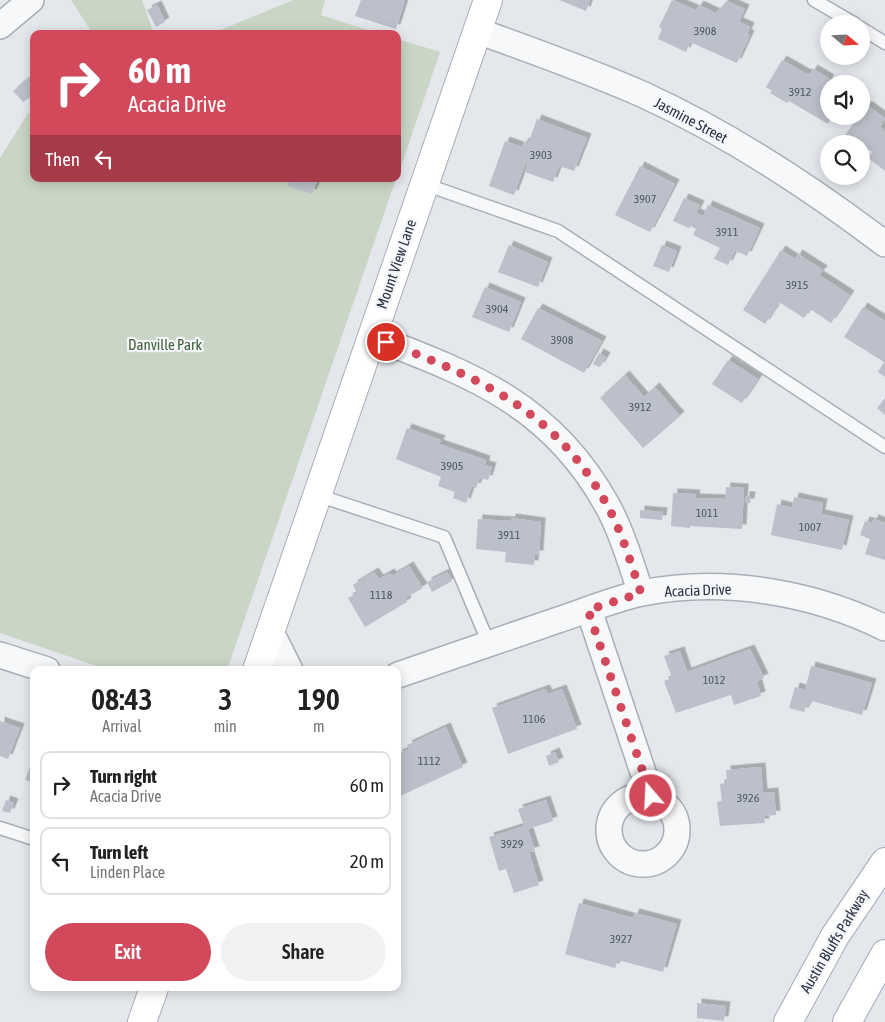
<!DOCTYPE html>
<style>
:root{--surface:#fff;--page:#f2f2f2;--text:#222;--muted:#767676;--line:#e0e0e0;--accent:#d1495b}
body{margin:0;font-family:"Asap Condensed",sans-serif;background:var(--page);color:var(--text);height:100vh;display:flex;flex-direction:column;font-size:19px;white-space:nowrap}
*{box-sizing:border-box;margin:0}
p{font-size:16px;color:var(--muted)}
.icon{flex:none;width:28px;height:28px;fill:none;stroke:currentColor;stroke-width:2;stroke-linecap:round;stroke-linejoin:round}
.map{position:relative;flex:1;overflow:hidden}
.sheet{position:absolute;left:30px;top:666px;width:371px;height:325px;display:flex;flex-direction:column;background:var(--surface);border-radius:10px;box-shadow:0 2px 12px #0003}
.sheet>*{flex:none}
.hud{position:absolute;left:30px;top:30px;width:371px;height:152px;border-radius:10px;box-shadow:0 2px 12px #0003;background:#d1495b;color:#fff;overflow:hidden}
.needle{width:32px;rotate:109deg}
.buttons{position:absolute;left:820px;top:15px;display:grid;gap:10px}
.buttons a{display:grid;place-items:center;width:50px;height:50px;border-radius:50%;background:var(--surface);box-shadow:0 2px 12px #0003;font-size:25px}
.pin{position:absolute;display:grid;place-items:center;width:42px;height:42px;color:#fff;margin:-21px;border:2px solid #fff;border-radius:50%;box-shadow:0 1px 5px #0007}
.me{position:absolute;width:55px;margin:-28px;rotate:341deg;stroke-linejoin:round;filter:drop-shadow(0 0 4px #0008)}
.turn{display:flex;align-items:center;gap:18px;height:105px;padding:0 15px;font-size:22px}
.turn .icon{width:65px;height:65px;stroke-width:2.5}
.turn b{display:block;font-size:35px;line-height:42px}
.then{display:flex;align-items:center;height:48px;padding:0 15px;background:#0003;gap:10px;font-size:19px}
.eta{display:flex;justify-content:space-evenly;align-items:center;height:85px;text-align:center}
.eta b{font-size:30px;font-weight:600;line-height:35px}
.action{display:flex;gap:10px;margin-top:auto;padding:10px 15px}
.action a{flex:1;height:58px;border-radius:30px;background:var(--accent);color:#fff;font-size:20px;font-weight:600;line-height:58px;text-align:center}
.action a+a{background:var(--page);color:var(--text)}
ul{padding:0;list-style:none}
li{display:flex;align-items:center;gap:15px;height:68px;margin:0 10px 8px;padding:0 5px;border:2px solid var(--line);border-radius:10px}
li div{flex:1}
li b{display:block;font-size:19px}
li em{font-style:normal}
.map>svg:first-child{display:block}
</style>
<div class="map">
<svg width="885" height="1022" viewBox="0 0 885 1022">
<defs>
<filter id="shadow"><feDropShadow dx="4.5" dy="-4.5" stdDeviation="0" flood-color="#0004"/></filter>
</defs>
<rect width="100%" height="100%" fill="#e4e7ec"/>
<!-- green -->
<g fill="#c9d6c5">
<polygon points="71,0 142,0 154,34 93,34"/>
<polygon points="293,0 325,0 321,15 380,34 211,34"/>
<polygon points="398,39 440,52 398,175"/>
<polygon points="28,113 34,115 34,179 396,179 227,670 108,670 0,633 0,158"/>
</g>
<!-- building -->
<g fill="#bbc0ca" filter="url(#shadow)">
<polygon points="361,0 405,0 396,29 355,16"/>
<polygon points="559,0 590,0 586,11"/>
<polygon points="672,0 696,10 699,5 716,13 727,1 745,9 739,22 750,27 747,34 750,35 737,63 690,42 686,52 658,39 662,29 659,27"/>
<polygon points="157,5 165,22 156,27 147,10"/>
<polygon points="782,60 805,73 810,74 813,69 830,79 827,84 829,116 832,116 828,124 789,101 787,103 770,93 772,91 766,87"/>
<polygon points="34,74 34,105 29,98 23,102 13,91"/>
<polygon points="867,105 885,118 880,127 885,131 885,171 868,158 872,152 867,148 865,150 861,147 861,144 857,144 845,135 859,116 861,116"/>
<polygon points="537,119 587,138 574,171 559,166 553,182 525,172 528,163 526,162 514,195 489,186 505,141 522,147 524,142 528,144"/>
<polygon points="640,166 675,184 650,232 615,215"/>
<polygon points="290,179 318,179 312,194 288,186"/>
<polygon points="684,198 700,205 696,213 703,216 708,205 760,228 747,256 735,251 728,265 714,259 720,248 693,235 696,229 691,226 689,228 673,221"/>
<polygon points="509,245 548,262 538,287 498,272"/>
<polygon points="662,245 677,251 669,272 653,266"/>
<polygon points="781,250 795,259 798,254 823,270 819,275 850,295 831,323 810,309 804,318 779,302 765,324 743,310"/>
<polygon points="485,287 521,302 509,332 472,317"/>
<polygon points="863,307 885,321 885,377 878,372 884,362 844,337"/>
<polygon points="538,308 602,341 584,373 521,339"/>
<polygon points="599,353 606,357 600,367 593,364"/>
<polygon points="728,360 758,379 742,403 712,384"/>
<polygon points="625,375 644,397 655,387 680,416 643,448 600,398"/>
<polygon points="885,398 885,415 877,408"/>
<polygon points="407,428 441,440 439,444 486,460 485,465 492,467 488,480 480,478 476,488 472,486 466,503 453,498 455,492 438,486 441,477 396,459"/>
<polygon points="726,487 744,488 742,529 690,526 690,528 671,526 673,493 696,494 695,498 725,499"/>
<polygon points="745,496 751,496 750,503 745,503"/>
<polygon points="794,497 823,503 821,514 849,520 842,550 771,535 777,504 792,508"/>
<polygon points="640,510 663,512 662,520 640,518"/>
<polygon points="511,518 541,522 539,555 535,555 534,565 505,562 506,552 476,549 478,519 511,521"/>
<polygon points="874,519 885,523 885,560 865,554 870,539 860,535 865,521 872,523"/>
<polygon points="409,566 423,588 405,598 407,602 365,627 348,598 357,593 353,585 374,572 379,579 390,573 392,576"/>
<polygon points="447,572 452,581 432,592 427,582"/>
<polygon points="750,649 764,678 757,681 761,696 734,705 731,695 676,713 664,681 672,678 664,656 680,651 687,672"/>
<polygon points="811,666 872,683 862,715 812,701 811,705 807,704 804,712 789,708 795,687 805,690"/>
<polygon points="545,689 548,694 562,689 577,729 508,754 492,708"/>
<polygon points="0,721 20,728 8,759 0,756"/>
<polygon points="446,727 463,767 398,797 398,754 409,749 407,745"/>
<polygon points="555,752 559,762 549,766 546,756"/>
<polygon points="33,758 34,758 34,783 25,780"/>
<polygon points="761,767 763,793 774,792 776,815 764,816 765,823 720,826 717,802 722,801 720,784 727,783 726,770"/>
<polygon points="6,800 14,803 10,813 2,811"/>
<polygon points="546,800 553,821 528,829 535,851 529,852 539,885 514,893 506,869 499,871 489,837 524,826 518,809"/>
<polygon points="579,903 633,918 635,913 677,924 663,972 618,960 615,968 565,954"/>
<polygon points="697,1003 726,1006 724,1021 697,1018"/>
</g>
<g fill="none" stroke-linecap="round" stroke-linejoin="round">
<defs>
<g id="lane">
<polyline points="814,0 855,24"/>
<polyline points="861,28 885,43"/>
<polyline points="424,184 558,231 885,447"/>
<polyline points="317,495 444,537 489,644"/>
<polyline points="0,828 34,839"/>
</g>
<g id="street">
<polyline points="0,26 31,0"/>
<path d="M478 31C533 51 590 71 644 95 729 134 810 187 885 244"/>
<path d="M371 336C472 375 551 404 607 505 622 532 631 564 641 593"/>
<polyline points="589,610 651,796"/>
<polyline points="270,630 290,670"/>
<polyline points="0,655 47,670"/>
<path d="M398 675C450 657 503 639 555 621 583 612 613 599 642 593 723 577 812 592 885 628"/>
<circle cx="643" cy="830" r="34"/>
</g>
<g id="secondary">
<polyline points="257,670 488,0"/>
<polyline points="142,1022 154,988"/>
</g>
<g id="primary">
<polyline points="788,1022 835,936 885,862"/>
<polyline points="847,1022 885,954"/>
</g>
</defs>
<!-- lane casing -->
<use href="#lane" stroke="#a9aeb7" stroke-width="15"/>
<!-- street casing -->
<use href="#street" stroke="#a9aeb7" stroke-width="28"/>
<!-- secondary casing -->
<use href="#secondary" stroke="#a9aeb7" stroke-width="30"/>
<!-- primary casing -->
<use href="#primary" stroke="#a3abb8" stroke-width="30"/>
<!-- lane -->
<use href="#lane" stroke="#f7f8fa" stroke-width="12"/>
<!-- street -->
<use href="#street" stroke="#f7f8fa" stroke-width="25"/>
<!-- secondary -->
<use href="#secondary" stroke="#fff" stroke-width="28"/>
<!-- primary -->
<use href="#primary" stroke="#fff" stroke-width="28"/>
</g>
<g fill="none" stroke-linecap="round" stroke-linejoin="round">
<!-- route -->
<path stroke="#d1495b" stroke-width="9" stroke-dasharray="0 16.2" d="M386 342C481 379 555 410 607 505 622 532 631 564 641 593L588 610 651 796"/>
</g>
<g text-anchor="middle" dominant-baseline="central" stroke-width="4.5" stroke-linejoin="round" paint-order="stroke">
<!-- number labels -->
<g font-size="12" fill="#4f5766">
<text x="705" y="31">3908</text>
<text x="800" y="92">3912</text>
<text x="541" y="155">3903</text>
<text x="645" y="199">3907</text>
<text x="727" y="232">3911</text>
<text x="797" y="285">3915</text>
<text x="497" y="309">3904</text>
<text x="562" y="340">3908</text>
<text x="640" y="407">3912</text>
<text x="452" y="466">3905</text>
<text x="707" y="513">1011</text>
<text x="810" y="527">1007</text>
<text x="509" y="535">3911</text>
<text x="381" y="595">1118</text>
<text x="714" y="680">1012</text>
<text x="534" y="719">1106</text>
<text x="429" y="761">1112</text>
<text x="748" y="798">3926</text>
<text x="512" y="844">3929</text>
<text x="621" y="939">3927</text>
</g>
<!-- street labels -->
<g font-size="15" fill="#2b3445" stroke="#f4f6f9">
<text transform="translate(691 120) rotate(28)">Jasmine Street</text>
<text transform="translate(396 264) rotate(-71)">Mount View Lane</text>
<text transform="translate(698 590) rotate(-2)">Acacia Drive</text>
<text transform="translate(834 941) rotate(-59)">Austin Bluffs Parkway</text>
</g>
<!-- park labels -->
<g font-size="15" fill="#3f6138" stroke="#f4f6f9">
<text x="165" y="344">Danville Park</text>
</g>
</g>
</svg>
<div class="buttons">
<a><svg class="needle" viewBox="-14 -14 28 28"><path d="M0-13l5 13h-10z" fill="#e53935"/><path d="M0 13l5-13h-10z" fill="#767676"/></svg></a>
<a><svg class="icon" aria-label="sound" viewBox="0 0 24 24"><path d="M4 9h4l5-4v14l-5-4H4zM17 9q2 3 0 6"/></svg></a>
<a><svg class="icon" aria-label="search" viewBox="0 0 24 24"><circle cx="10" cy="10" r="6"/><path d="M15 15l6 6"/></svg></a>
</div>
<div class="pin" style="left:386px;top:342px;background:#d93025"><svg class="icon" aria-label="arrive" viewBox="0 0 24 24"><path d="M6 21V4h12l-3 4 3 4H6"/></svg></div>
<svg class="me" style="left:651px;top:796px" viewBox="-20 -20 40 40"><circle r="17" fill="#d1495b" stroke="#fff" stroke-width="3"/><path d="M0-11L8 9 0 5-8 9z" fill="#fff"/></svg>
<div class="hud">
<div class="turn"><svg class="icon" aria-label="right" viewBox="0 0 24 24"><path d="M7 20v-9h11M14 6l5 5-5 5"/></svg><div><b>60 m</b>Acacia Drive</div></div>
<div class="then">Then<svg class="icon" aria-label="left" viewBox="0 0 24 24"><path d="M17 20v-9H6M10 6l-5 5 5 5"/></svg></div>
</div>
<section class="sheet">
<div class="eta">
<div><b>08:43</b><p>Arrival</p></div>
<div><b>3</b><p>min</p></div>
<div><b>190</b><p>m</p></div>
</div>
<ul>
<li><svg class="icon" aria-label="right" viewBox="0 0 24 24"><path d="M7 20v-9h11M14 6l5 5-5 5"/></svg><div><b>Turn right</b><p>Acacia Drive</p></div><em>60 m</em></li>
<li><svg class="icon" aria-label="left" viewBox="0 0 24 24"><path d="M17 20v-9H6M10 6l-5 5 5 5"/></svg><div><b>Turn left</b><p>Linden Place</p></div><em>20 m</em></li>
</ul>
<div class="action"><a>Exit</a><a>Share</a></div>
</section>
</div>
